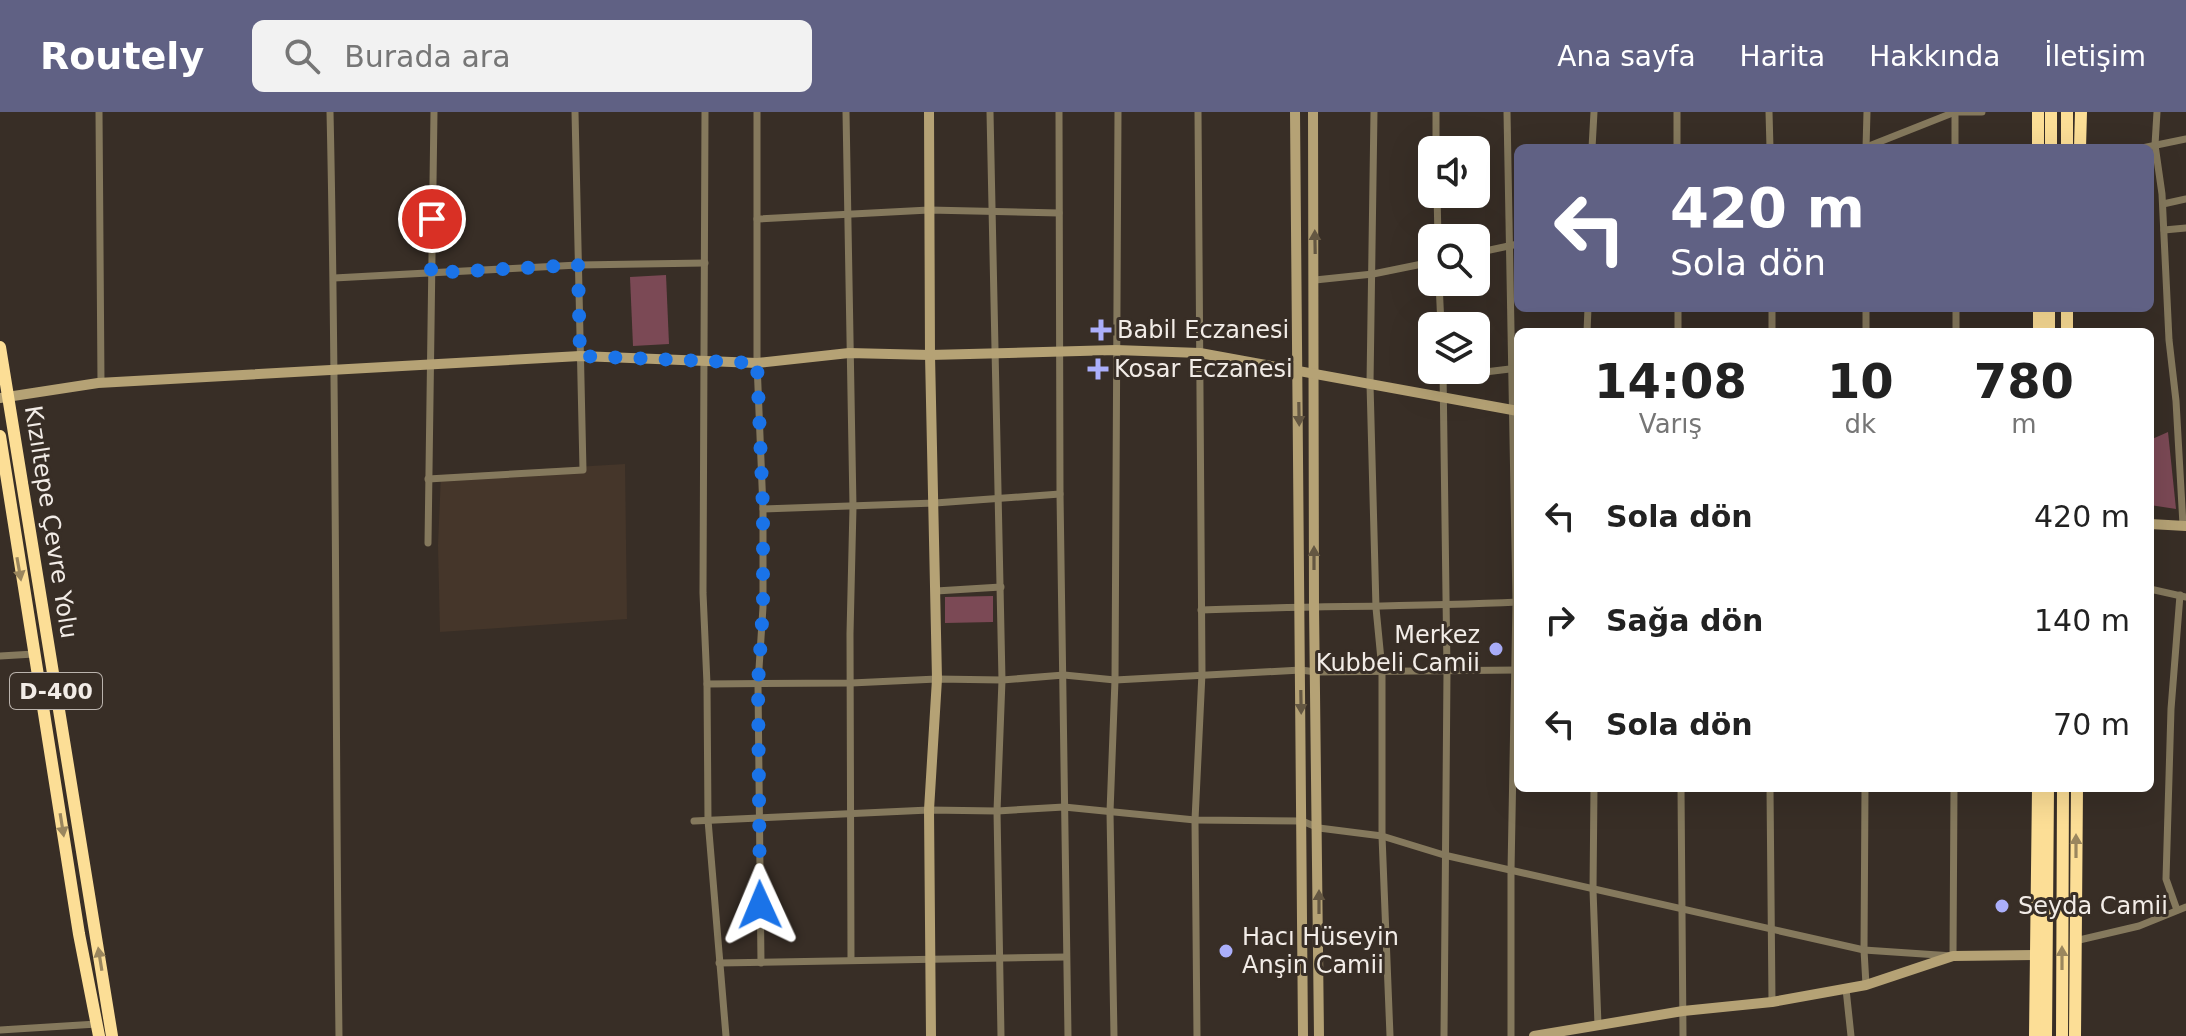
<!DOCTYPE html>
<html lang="tr">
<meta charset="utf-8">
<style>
:root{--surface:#fff;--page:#f2f2f2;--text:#222;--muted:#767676;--accent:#606184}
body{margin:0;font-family:"DejaVu Sans",sans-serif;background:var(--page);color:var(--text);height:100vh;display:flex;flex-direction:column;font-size:30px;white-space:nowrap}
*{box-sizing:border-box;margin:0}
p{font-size:26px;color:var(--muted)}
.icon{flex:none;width:44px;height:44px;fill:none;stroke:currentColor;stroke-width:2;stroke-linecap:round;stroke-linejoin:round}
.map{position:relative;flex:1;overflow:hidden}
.sheet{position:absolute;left:1514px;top:216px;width:640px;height:464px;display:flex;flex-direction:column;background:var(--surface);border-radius:12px;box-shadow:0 8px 32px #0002}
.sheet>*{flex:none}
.top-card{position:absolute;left:1514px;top:32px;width:640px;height:168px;border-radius:12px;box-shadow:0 8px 32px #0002;background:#606184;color:#fff;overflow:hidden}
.buttons{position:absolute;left:1418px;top:24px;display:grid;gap:16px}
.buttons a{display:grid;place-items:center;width:72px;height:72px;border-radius:12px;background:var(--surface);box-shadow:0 8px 32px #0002;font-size:40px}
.pin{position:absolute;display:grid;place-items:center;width:68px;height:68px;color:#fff;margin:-34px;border:4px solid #fff;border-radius:50%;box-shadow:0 2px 8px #0007}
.me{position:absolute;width:88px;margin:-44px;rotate:359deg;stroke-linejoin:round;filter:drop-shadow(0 0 6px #0008)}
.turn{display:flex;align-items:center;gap:28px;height:168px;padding:0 24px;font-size:36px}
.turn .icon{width:104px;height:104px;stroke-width:2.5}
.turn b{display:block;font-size:56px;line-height:68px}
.eta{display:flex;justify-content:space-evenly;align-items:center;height:136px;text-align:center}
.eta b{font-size:48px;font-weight:800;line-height:56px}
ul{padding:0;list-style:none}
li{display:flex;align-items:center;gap:24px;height:104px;padding:0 24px}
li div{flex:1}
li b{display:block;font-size:30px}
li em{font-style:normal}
header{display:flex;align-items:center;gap:48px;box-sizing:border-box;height:112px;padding:0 40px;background:var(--accent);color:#fff}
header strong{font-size:38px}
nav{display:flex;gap:44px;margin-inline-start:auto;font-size:28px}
.search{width:560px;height:72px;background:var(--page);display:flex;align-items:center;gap:20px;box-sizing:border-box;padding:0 28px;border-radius:12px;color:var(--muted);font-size:30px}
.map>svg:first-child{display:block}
</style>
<header>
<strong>Routely</strong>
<div class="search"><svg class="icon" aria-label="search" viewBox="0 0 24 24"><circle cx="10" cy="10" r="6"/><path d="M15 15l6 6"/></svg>Burada ara</div>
<nav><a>Ana sayfa</a><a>Harita</a><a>Hakkında</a><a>İletişim</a></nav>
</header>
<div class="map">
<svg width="2186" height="924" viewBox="0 0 2186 924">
<rect width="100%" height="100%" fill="#382e26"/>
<!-- built -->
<polygon fill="#45362a" points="625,352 627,507 440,520 438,433 441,363"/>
<!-- green -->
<g fill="#7b4955">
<polygon points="666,163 669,232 633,234 630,165"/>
<polygon points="2168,320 2176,397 2150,393 2150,328"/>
<polygon points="993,484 993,510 945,511 945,485"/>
</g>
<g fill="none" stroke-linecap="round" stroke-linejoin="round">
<!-- street -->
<g stroke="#85795d" stroke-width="7">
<polyline points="99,0 101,270"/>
<path d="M330 0C337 308 335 616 339 924"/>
<polyline points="705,0 703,481 707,572 708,708 726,924"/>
<polyline points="757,0 757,251 763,397 763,495 758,572 761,851"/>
<polyline points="846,0 853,395 850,522 851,848"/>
<polyline points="990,0 1002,568 997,699 1001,924"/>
<polyline points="1059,0 1060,382 1068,924"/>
<polyline points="1374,0 1370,272 1376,496 1382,558 1382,724 1390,924"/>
<polyline points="1436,0 1436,38"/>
<polyline points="1507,0 1516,490 1511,759 1511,924"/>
<polyline points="1677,0 1677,36"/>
<polyline points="1769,0 1770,36"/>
<polyline points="1955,0 1955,36"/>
<polyline points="2157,0 2155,33 2162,82 2169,228 2176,289 2183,413"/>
<polyline points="1592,36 1594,0"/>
<polyline points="1864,36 1955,0 1982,0"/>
<polyline points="1866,36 1867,0"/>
<polyline points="2142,36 2186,27"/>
<polyline points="1437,82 1438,126"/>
<polyline points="2163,92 2186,87"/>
<polyline points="757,107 929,98 1059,101"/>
<polyline points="2164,118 2186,116"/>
<polyline points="1476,141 1518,132"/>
<polyline points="334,166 578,153 705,151"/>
<polyline points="1315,168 1373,162 1432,150"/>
<polyline points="1439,170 1441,214"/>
<polyline points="1678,196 1678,220"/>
<polyline points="1772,196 1772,220"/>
<polyline points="1956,196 1956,220"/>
<polyline points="1587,220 1588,196"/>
<polyline points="1866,220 1866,196"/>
<polyline points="1443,258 1447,559 1444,924"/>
<polyline points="1444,265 1518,256"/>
<polyline points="428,367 583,358 575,0"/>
<polyline points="763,397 935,391 1060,382"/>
<polyline points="428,431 434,0"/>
<polyline points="2150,477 2186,485"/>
<polyline points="936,479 1001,475"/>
<path d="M1201 498C1307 494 1412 495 1518 490"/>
<polyline points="0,544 34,542"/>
<polyline points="707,572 851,571 937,567 1002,568 1064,563 1115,568 1301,558 1316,560 1518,558"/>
<polyline points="1594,676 1593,778 1598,913"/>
<polyline points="1681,676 1683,924"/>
<polyline points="1770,676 1772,890"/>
<polyline points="1865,676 1864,838 1866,873"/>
<polyline points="694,709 929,698 997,699 1064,695 1195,708 1302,709 1319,716 1382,724 1444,743 1864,838 1953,844 1954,676"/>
<polyline points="2177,798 2166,767 2171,597 2180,483"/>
<polyline points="2075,829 2139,814 2186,795"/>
<polyline points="719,851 1066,845"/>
<polyline points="1846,877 1851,924"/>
<polyline points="0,918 97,912"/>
<polyline points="1114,924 1110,700 1115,568 1118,0"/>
<polyline points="1197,924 1195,708 1202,561 1198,0"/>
</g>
<!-- secondary -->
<g stroke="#b5a275" stroke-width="10">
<polyline points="929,0 930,243 937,567 929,698 931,924"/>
<polyline points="1295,0 1303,924"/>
<polyline points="1313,0 1314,494 1319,924"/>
<polyline points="0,286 98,271 580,244 757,251 849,241 930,243 1116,238 1200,241 1518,299"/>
<polyline points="2150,412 2186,414"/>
<polyline points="1534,924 1683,899 1772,890 1866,873 1953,844 2036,843"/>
</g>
<!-- highway -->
<g stroke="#fcde96" stroke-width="12">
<polyline points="2038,0 2038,36"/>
<polyline points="2051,36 2051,0"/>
<polyline points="2067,36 2067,0"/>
<polyline points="2080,36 2081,0"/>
<polyline points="2039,196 2039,220"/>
<polyline points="2049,196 2049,220"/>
<polyline points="2067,220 2067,196"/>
<polyline points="0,235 112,924"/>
<polyline points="0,324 79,822 99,924"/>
<polyline points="2035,924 2038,676"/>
<polyline points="2046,924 2048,676"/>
<polyline points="2062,924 2063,676"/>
<polyline points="2075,924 2077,676"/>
</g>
</g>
<!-- one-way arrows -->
<defs><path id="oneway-solid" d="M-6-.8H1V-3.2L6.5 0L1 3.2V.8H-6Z" transform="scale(2)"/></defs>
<g fill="#645742">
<use href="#oneway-solid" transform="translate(1315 130) rotate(-91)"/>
<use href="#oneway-solid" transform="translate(1299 302) rotate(89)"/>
<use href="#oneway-solid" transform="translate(1314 446) rotate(-90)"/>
<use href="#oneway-solid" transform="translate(1301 590) rotate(89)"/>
<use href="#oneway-solid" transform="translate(1319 790) rotate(-90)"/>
</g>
<g fill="#9a865e">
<use href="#oneway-solid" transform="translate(19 457) rotate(80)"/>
<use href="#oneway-solid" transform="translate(62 713) rotate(81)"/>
<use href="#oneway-solid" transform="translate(2076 734) rotate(-90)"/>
<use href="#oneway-solid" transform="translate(2062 846) rotate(-90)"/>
<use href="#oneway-solid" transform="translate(100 847) rotate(-99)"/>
</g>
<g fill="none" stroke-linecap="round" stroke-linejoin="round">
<!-- route -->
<polyline stroke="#1a73e8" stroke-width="14" stroke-dasharray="0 25.2" points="432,107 431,161 578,153 580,244 757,251 763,397 763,495 758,572 760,793"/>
</g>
<!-- markers -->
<g fill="#abaffb" stroke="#382e26" stroke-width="3">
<path d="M1097 206h8v8h8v8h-8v8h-8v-8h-8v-8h8z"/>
<path d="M1094 245h8v8h8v8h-8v8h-8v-8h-8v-8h8z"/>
<circle cx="1496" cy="537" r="8"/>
<circle cx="2002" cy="794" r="8"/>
<circle cx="1226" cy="839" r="8"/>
</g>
<g text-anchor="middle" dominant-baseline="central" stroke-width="6" stroke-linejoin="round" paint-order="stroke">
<!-- shield labels -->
<rect fill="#382e26" stroke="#bab3ad" stroke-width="2" x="10" y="561" width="92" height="36" rx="6"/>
<g font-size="22" font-weight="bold" fill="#f2ece7">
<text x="56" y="579">D-400</text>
</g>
<!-- poi labels -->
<g font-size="24" fill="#f2ece7" stroke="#382e26" text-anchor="start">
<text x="1117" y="218">Babil Eczanesi</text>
<text x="1114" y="257">Kosar Eczanesi</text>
<text x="1480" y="523" text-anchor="end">Merkez<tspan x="1480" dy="28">Kubbeli Camii</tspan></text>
<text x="2018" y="794">Seyda Camii</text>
<text x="1242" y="825">Hacı Hüseyin<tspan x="1242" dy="28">Anşin Camii</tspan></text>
</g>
<!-- street labels -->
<g font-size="24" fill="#f2ece7" stroke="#382e26">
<text transform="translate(51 410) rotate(81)">Kızıltepe Çevre Yolu</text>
</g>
</g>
</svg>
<div class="buttons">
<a><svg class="icon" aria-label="sound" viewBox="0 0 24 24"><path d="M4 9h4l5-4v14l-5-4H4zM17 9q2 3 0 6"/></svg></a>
<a><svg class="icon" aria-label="search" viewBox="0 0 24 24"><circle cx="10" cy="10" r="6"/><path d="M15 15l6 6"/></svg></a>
<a><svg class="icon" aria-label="layers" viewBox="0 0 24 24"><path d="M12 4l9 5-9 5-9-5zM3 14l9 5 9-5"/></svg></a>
</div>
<div class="pin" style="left:432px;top:107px;background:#d93025"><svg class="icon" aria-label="arrive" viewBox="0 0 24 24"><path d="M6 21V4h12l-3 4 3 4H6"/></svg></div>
<svg class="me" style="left:760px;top:793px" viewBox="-20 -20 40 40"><path d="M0-17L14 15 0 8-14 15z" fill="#1a73e8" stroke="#fff" stroke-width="4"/></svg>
<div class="top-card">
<div class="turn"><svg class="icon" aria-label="left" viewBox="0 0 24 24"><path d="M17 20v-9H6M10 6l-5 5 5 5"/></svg><div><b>420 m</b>Sola dön</div></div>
</div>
<section class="sheet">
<div class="eta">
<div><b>14:08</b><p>Varış</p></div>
<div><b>10</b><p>dk</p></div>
<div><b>780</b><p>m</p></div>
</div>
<ul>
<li><svg class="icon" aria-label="left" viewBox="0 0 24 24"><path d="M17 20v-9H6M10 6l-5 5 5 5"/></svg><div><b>Sola dön</b></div><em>420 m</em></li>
<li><svg class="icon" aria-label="right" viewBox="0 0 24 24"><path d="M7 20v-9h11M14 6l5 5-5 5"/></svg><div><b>Sağa dön</b></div><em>140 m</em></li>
<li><svg class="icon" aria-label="left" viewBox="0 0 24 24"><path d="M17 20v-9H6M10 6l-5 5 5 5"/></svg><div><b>Sola dön</b></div><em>70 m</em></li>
</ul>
</section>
</div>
